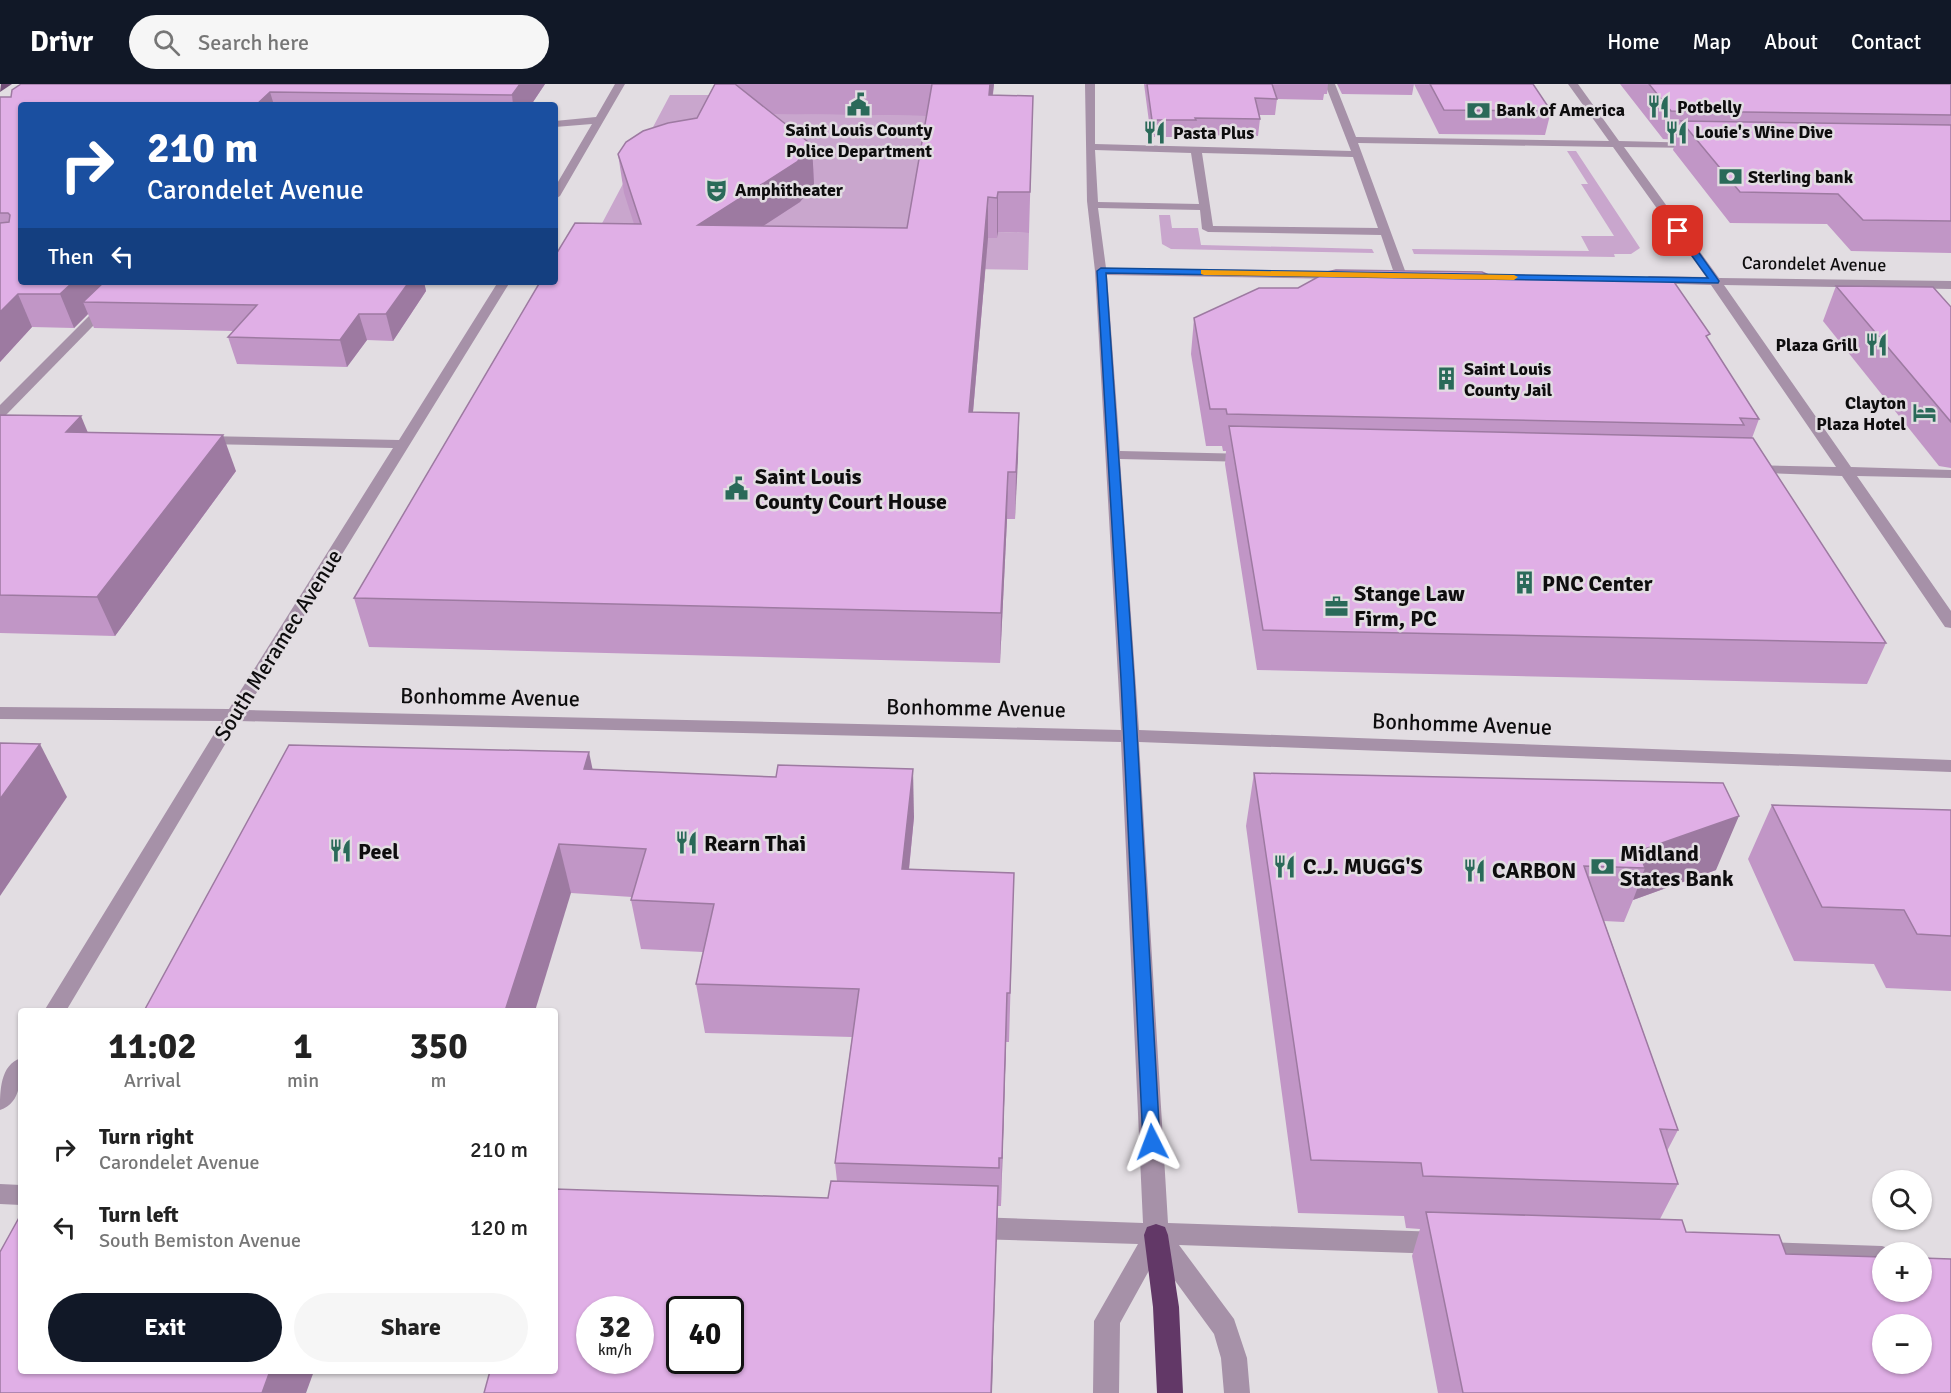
<!DOCTYPE html>
<meta charset="utf-8">
<style>
:root{--surface:#fff;--page:#f6f6f6;--text:#222;--muted:#767676;--accent:#111827}
body{margin:0;font-family:Signika,sans-serif;background:var(--page);color:var(--text);height:100vh;display:flex;flex-direction:column;font-size:22px;white-space:nowrap}
*{box-sizing:border-box;margin:0}
p{font-size:20px;color:var(--muted)}
.icon{flex:none;width:33px;height:33px;fill:none;stroke:currentColor;stroke-width:2;stroke-linecap:round;stroke-linejoin:round}
.map{position:relative;flex:1;overflow:hidden}
.details{position:absolute;left:18px;top:924px;width:540px;height:366px;display:flex;flex-direction:column;background:var(--surface);border-radius:6px;box-shadow:0 2px 4px #0004}
.details>*{flex:none}
.banner{position:absolute;left:18px;top:18px;width:540px;height:183px;border-radius:6px;box-shadow:0 2px 4px #0004;background:#1a4fa0;color:#fff;overflow:hidden}
.buttons{position:absolute;left:1872px;top:1086px;display:grid;gap:12px}
.buttons a{display:grid;place-items:center;width:60px;height:60px;border-radius:50%;background:var(--surface);box-shadow:0 2px 4px #0004;font-size:30px}
.speed{position:absolute;left:576px;top:1212px;display:flex;gap:12px;font-size:30px;font-weight:700;text-align:center}
.speed>*{display:grid;place-content:center;width:78px;height:78px;border-radius:50%;background:var(--surface);box-shadow:0 2px 4px #0004;line-height:1}
.speed small{font-size:15px;font-weight:400}
.speed .limit{border:3px solid #111;border-radius:9px;background:#fff;color:#111}
.pin{position:absolute;display:grid;place-items:center;width:51px;height:51px;color:#fff;margin:-26px;border-radius:12px;box-shadow:0 3px 9px #0006}
.me{position:absolute;width:66px;margin:-33px;rotate:357deg;stroke-linejoin:round;filter:drop-shadow(0 0 4px #0008)}
.turn{display:flex;align-items:center;gap:21px;height:126px;padding:0 30px;font-size:27px}
.turn .icon{width:78px;height:78px;stroke-width:2.5}
.turn b{display:block;font-size:42px;line-height:51px}
.then{display:flex;align-items:center;height:57px;padding:0 30px;background:#0003;gap:12px;font-size:22px}
.eta{display:flex;justify-content:space-evenly;align-items:center;height:102px;text-align:center}
.eta b{font-size:36px;font-weight:800;line-height:42px}
.cta{display:flex;gap:12px;margin-top:auto;padding:12px 30px}
.cta a{flex:1;height:69px;border-radius:36px;background:var(--accent);color:#fff;font-size:24px;font-weight:800;line-height:69px;text-align:center}
.cta a+a{background:var(--page);color:var(--text)}
ul{padding:0;list-style:none}
li{display:flex;align-items:center;gap:18px;height:78px;padding:0 30px}
li div{flex:1}
li b{display:block;font-size:22px}
li em{font-style:normal}
header{display:flex;align-items:center;gap:36px;box-sizing:border-box;height:84px;padding:0 30px;background:var(--accent);color:#fff}
header strong{font-size:28px}
nav{display:flex;gap:33px;margin-inline-start:auto;font-size:21px}
.search{width:420px;height:54px;background:var(--page);display:flex;align-items:center;gap:15px;box-sizing:border-box;padding:0 21px;border-radius:33px;color:var(--muted);font-size:22px}
.map>svg:first-child{display:block}
</style>
<header>
<strong>Drivr</strong>
<div class="search"><svg class="icon" aria-label="search" viewBox="0 0 24 24"><circle cx="10" cy="10" r="6"/><path d="M15 15l6 6"/></svg>Search here</div>
<nav><a>Home</a><a>Map</a><a>About</a><a>Contact</a></nav>
</header>
<div class="map">
<svg width="1951" height="1309" viewBox="0 0 1951 1309">
<rect width="100%" height="100%" fill="#e2dde2"/>
<!-- green -->
<g fill="#c9a6cd">
<polygon points="670,11 729,11 722,29 934,32 947,153 997,154 998,148 1029,149 1028,186 581,179"/>
<polygon points="1567,67 1576,67 1640,164 1631,170 1614,170 1615,173 1414,170 1412,165 1589,167 1581,152 1614,152 1581,100 1588,100"/>
<polygon points="1159,131 1170,131 1172,144 1198,144 1201,161 1372,165 1374,169 1171,165 1162,160"/>
</g>
<g fill="none" stroke-linecap="round" stroke-linejoin="round">
<!-- minor -->
<g fill="#a691a8" fill-rule="evenodd">
<polygon points="615,0 625,0 560,112 555,115 555,103 592,40 555,43 555,37 596,33"/>
<path d="M1085 0H1095V60L1351 67 1325 0H1335L1356 53 1609 57 1568 0H1578L1619 57 1701 59V63L1697 64 1624 63 1719 194 1951 197V205L1724 201 1851 383 1951 386V394L1857 392 1951 527V544L1945 543 1842 392 1744 388 1742 385 1749 381 1836 383 1711 201 1645 199 1643 196 1649 192 1706 193 1613 63 1358 59 1407 192 1401 196 1395 192 1381 151 1208 148 1202 145 1200 126 1098 124 1106 184 1346 187 1352 191 1346 195 1107 191 1120 367 1250 370 1257 374 1250 378 1120 375 1139 646 1951 676V688L1139 658 1168 1139 1441 1148 1450 1151 1453 1159 1450 1167 1441 1170 1179 1161 1234 1235 1247 1274 1250 1309H1224L1221 1274 1214 1250 1157 1172 1120 1239 1119 1309H1093L1094 1237 1138 1160 974 1155 965 1152 962 1144 965 1136 974 1133 1143 1139 1121 658 239 637 66 927H44L222 637 0 635V623L229 625 393 364 203 360 196 356 203 352 399 356 498 198H510L246 626 1121 646 1095 187 1087 117ZM1095 66 1191 69 1199 120 1098 118ZM1202 69 1353 73 1378 144 1213 142Z"/>
<polygon points="123,198 136,198 5,332 0,333 0,321"/>
<path d="M21 974C21 993 22 1019 0 1026 0 1007 0 981 21 974Z"/>
<polygon points="0,1100 21,1101 21,1121 0,1120"/>
<polygon points="1762,1158 1882,1162 1891,1165 1892,1168 1882,1168 1882,1184 1762,1180 1753,1177 1750,1169 1753,1161"/>
</g>
<!-- major -->
<polygon fill="#745079" fill-rule="evenodd" points="12,0 0,8 1,0"/>
<!-- highway -->
<polygon fill="#623867" fill-rule="evenodd" points="1156,1140 1165,1143 1168,1151 1179,1223 1183,1309 1157,1309 1153,1223 1144,1151 1147,1143"/>
</g>
<!-- wall -->
<g fill="#c196c6" fill-rule="evenodd">
<polygon points="21,0 545,0 531,21 21,21 21,198 424,198 426,207 393,257 367,256 347,283 237,280 228,253 234,247 94,244 88,230 74,244 32,243 0,278 0,13 11,13"/>
<path d="M715 0H994L993 11 1033 12 1029 149 998 148 997 154H988L973 328 1019 329 1015 435H1007L1000 579 369 563 354 514 634 140 624 109 618 70 697 34ZM773 30 927 32 907 144 763 142 800 118 814 100 812 61Z"/>
<polygon points="1144,0 1328,0 1327,10 1324,10 1323,16 1277,15 1275,31 1259,31 1260,35 1258,52 1194,51 1194,53 1151,53"/>
<polygon points="1337,0 1414,0 1412,11 1342,10"/>
<polygon points="1414,0 1533,0 1551,27 1545,51 1439,50"/>
<polygon points="1620,0 1951,0 1951,169 1851,167 1827,140 1730,139 1673,66 1676,56 1663,55"/>
<polygon points="1491,192 1708,255 1759,335 1752,354 1886,559 1867,600 1257,586 1225,380 1226,367 1223,367 1222,362 1206,362 1191,270 1194,234 1298,204"/>
<polygon points="1836,202 1951,223 1951,384 1939,382 1823,237"/>
<polygon points="0,331 88,349 236,387 115,552 0,549"/>
<polygon points="593,686 914,733 909,786 1014,789 1009,958 1006,958 1001,1122 998,1122 997,1158 828,1114 837,1097 835,1079 852,953 705,949 696,900 703,868 641,865 631,816 632,813 571,809 144,927"/>
<polygon points="1254,689 1716,786 1633,816 1624,838 1604,837 1678,1046 1667,1067 1678,1100 1660,1135 1686,1148 1786,1170 1951,1309 1438,1309 1412,1172 1420,1145 1406,1144 1404,1132 1298,1129 1246,742"/>
<polygon points="1772,721 1951,726 1951,907 1886,904 1874,880 1794,877 1748,775"/>
</g>
<!-- shaded-wall -->
<g fill="#9d7aa1">
<polygon points="520,0 545,0 531,21 513,21 512,11"/>
<polygon points="990,0 994,0 988,48 989,11"/>
<polygon points="270,8 274,21 256,21"/>
<polygon points="812,61 814,100 800,118 702,182 698,141"/>
<polygon points="998,108 998,148 997,154 997,114"/>
<polygon points="988,113 988,154 969,374 969,328"/>
<polygon points="73,198 114,198 83,218 88,230 74,244 60,210"/>
<polygon points="409,198 424,198 426,207 393,257 386,230"/>
<polygon points="18,210 32,243 0,278 0,228"/>
<polygon points="359,230 367,256 347,283 340,256"/>
<polygon points="1019,329 1018,375 1015,435 1016,388"/>
<polygon points="81,332 96,368 66,348"/>
<polygon points="223,351 236,387 115,552 97,513"/>
<polygon points="1008,388 1007,435 1000,579 1001,529"/>
<polygon points="40,660 67,713 0,812 0,715"/>
<polygon points="589,668 599,716 584,685"/>
<polygon points="913,685 914,733 904,834 902,785"/>
<polygon points="1739,732 1716,786 1633,816 1645,784 1639,767"/>
<polygon points="559,760 571,809 535,927 505,927"/>
<polygon points="1007,909 1006,958 1001,1122 1002,1074"/>
<polygon points="998,1102 992,1309 991,1309"/>
<polygon points="270,1287 314,1287 306,1309 262,1309"/>
</g>
<!-- building -->
<g fill="#e0afe6" stroke="#9d7aa1" stroke-width="1.5" fill-rule="evenodd">
<polygon points="21,0 520,0 512,11 270,8 256,21 21,21 21,198 73,198 60,210 18,210 0,228 0,139 9,138 10,131 8,129 0,129 0,13 11,13 12,6"/>
<polygon points="715,0 735,0 812,61 797,78 698,141 907,144 932,0 990,0 989,11 1033,12 1030,108 998,108 997,114 988,113 969,328 1019,329 1016,388 1008,388 1001,529 354,514 540,198 555,198 555,172 575,139 641,140 618,70 626,58 643,47 668,39 697,34"/>
<polygon points="1147,0 1272,0 1277,15 1255,14 1260,35 1195,34 1196,36 1152,36"/>
<polygon points="1430,0 1533,0 1551,27 1444,26"/>
<polygon points="1649,0 1951,0 1951,31 1671,27"/>
<polygon points="1681,37 1951,41 1951,137 1863,136 1838,110 1740,108"/>
<polygon points="1336,186 1482,188 1491,192 1672,195 1710,250 1706,252 1759,335 1740,334 1744,341 1227,330 1226,325 1210,325 1194,234 1259,204 1298,204 1327,188"/>
<polygon points="104,198 409,198 386,230 359,230 340,256 228,253 257,221 83,218"/>
<polygon points="1836,202 1933,203 1951,223 1951,338"/>
<polygon points="0,331 81,332 66,348 223,351 97,513 0,511"/>
<polygon points="1229,342 1753,354 1886,559 1263,546"/>
<polygon points="0,659 40,660 0,715"/>
<polygon points="289,661 589,668 584,685 776,693 778,681 913,685 902,785 1014,789 1010,909 1007,909 1002,1074 999,1074 999,1084 835,1079 859,905 696,900 714,820 631,816 646,765 559,760 505,927 144,927"/>
<polygon points="1254,689 1723,699 1739,732 1639,767 1645,784 1584,782 1678,1046 1660,1045 1678,1100 1423,1092 1421,1079 1311,1076"/>
<polygon points="1772,721 1951,726 1951,852 1917,850 1904,826 1822,823"/>
<path d="M831 1097 998 1102 991 1309H484L490 1287H555V1105L828 1114ZM590 1226H640V1276H590ZM680 1226H730V1276H680Z"/>
<path d="M1426 1128 1682 1136 1686 1148 1779 1151 1786 1170 1882 1173V1208H1922V1174L1951 1175V1309H1463ZM1882 1240H1922V1280H1882Z"/>
<polygon points="21,1130 21,1287 270,1287 262,1309 0,1309 0,1168"/>
</g>
<!-- route -->
<polygon fill="#1a73e8" stroke="#114b97" stroke-width="1.5" points="1675,145 1682,145 1719,197 1718,199 1106,189 1134,595 1160,1058 1158,1063 1152,1065 1145,1063 1143,1058 1121,595 1097,187 1101,184 1708,194 1674,147"/>
<!-- slow -->
<polygon fill="#f59e0b" points="1201,186 1514,191 1518,193 1514,196 1204,191 1201,190"/>
<!-- icons -->
<defs>
<symbol id="civic-bare" viewBox="-9 -9 18 18"><path d="M-.6-6.5H3V-4.5H.6V-3L4-1V1h2V6H-6V1h2V-1L-.6-3ZM-1.2 2.5V6h2.4V2.5Z" fill="#2a6a59" stroke="#e2dde2" stroke-width="2.5" paint-order="stroke"/></symbol>
<symbol id="restaurant-bare" viewBox="-9 -9 18 18"><path d="M-5-6h1v4h1v-4h1v4h1v-4h1v5L-1.5 .5V6h-2V.5L-5-1ZM5-6V6H3V1.5H1.5Q1.5-4 5-6Z" fill="#2a6a59" stroke="#e2dde2" stroke-width="2.5" paint-order="stroke"/></symbol>
<symbol id="bank-bare" viewBox="-9 -9 18 18"><path d="M-6-4H6V4H-6ZM0-2.3a2.3 2.3 0 1 0 0 4.6a2.3 2.3 0 1 0 0-4.6Z" fill="#2a6a59" stroke="#e2dde2" stroke-width="2.5" paint-order="stroke"/></symbol>
<symbol id="theatre-bare" viewBox="-9 -9 18 18"><path d="M-5-5.5Q0-4 5-5.5V0Q5 5 0 6Q-5 5-5 0ZM-3.3-2.5H-1v1.5H-3.3ZM1-2.5H3.3v1.5H1ZM-2.8 1Q0 5.5 2.8 1Z" fill="#2a6a59" stroke="#e2dde2" stroke-width="2.5" paint-order="stroke"/></symbol>
<symbol id="building-bare" viewBox="-9 -9 18 18"><path d="M-4-6H4V6H1V3H-1V6H-4ZM-2.5-4.3h1.7v1.8h-1.7ZM.8-4.3h1.7v1.8H.8ZM-2.5-1h1.7V.8h-1.7ZM.8-1h1.7V.8H.8Z" fill="#2a6a59" stroke="#e2dde2" stroke-width="2.5" paint-order="stroke"/></symbol>
<symbol id="hotel-bare" viewBox="-9 -9 18 18"><path d="M-6-4.5h1.5V1H6V5H4.5V3h-9V5H-6ZM-4 0a1.8 1.8 0 1 1 3.6 0ZM.5 0V-2.5h3Q6-2.5 6 0Z" fill="#2a6a59" stroke="#e2dde2" stroke-width="2.5" paint-order="stroke"/></symbol>
<symbol id="office-bare" viewBox="-9 -9 18 18"><path d="M-6-3h4V-5.5h4V-3h4V5H-6ZM-1-4.5V-3h2v-1.5ZM-6 0V1H6V0Z" fill="#2a6a59" stroke="#e2dde2" stroke-width="2.5" paint-order="stroke"/></symbol>
</defs>
<g fill-rule="evenodd">
<use href="#civic-bare" x="842" y="4" width="33" height="33"/>
<use href="#restaurant-bare" x="1642" y="6" width="33" height="33"/>
<use href="#bank-bare" x="1462" y="10" width="33" height="33"/>
<use href="#restaurant-bare" x="1660" y="32" width="33" height="33"/>
<use href="#restaurant-bare" x="1138" y="32" width="33" height="33"/>
<use href="#bank-bare" x="1714" y="76" width="33" height="33"/>
<use href="#theatre-bare" x="700" y="90" width="33" height="33"/>
<use href="#restaurant-bare" x="1860" y="244" width="33" height="33"/>
<use href="#building-bare" x="1430" y="278" width="33" height="33"/>
<use href="#hotel-bare" x="1908" y="312" width="33" height="33"/>
<use href="#civic-bare" x="720" y="388" width="33" height="33"/>
<use href="#building-bare" x="1508" y="482" width="33" height="33"/>
<use href="#office-bare" x="1320" y="506" width="33" height="33"/>
<use href="#restaurant-bare" x="670" y="742" width="33" height="33"/>
<use href="#restaurant-bare" x="324" y="750" width="33" height="33"/>
<use href="#restaurant-bare" x="1268" y="766" width="33" height="33"/>
<use href="#bank-bare" x="1586" y="766" width="33" height="33"/>
<use href="#restaurant-bare" x="1458" y="770" width="33" height="33"/>
</g>
<g text-anchor="middle" dominant-baseline="central" stroke-width="5" stroke-linejoin="round" paint-order="stroke">
<!-- far-poi labels -->
<g font-size="18" font-weight="bold" fill="#0e0d0e" stroke="#e2dde2" text-anchor="start">
<text x="1677" y="23">Potbelly</text>
<text x="1496" y="26">Bank of America</text>
<text x="859" y="46" text-anchor="middle">Saint Louis County<tspan x="859" dy="21">Police Department</tspan></text>
<text x="1695" y="48">Louie's Wine Dive</text>
<text x="1173" y="49">Pasta Plus</text>
<text x="1748" y="93">Sterling bank</text>
<text x="735" y="106">Amphitheater</text>
<text x="1858" y="261" text-anchor="end">Plaza Grill</text>
<text x="1464" y="285">Saint Louis<tspan x="1464" dy="21">County Jail</tspan></text>
<text x="1906" y="319" text-anchor="end">Clayton<tspan x="1906" dy="21">Plaza Hotel</tspan></text>
</g>
<!-- far-street labels -->
<g font-size="18" fill="#0e0d0e" stroke="#e2dde2">
<text transform="translate(1814 180) rotate(1)">Carondelet Avenue</text>
</g>
<!-- poi labels -->
<g font-size="22" font-weight="bold" fill="#0e0d0e" stroke="#e2dde2" text-anchor="start">
<text x="755" y="392">Saint Louis<tspan x="755" dy="25">County Court House</tspan></text>
<text x="1542" y="499">PNC Center</text>
<text x="1354" y="509">Stange Law<tspan x="1354" dy="25">Firm, PC</tspan></text>
<text x="704" y="759">Rearn Thai</text>
<text x="358" y="767">Peel</text>
<text x="1620" y="769">Midland<tspan x="1620" dy="25">States Bank</tspan></text>
<text x="1303" y="782">C.J. MUGG'S</text>
<text x="1492" y="786">CARBON</text>
</g>
<!-- street labels -->
<g font-size="22" fill="#0e0d0e" stroke="#e2dde2">
<text transform="translate(278 561) rotate(-58)">South Meramec Avenue</text>
<text transform="translate(490 613) rotate(1)">Bonhomme Avenue</text>
<text transform="translate(976 624) rotate(1)">Bonhomme Avenue</text>
<text transform="translate(1462 640) rotate(2)">Bonhomme Avenue</text>
</g>
</g>
</svg>
<div class="buttons">
<a><svg class="icon" aria-label="search" viewBox="0 0 24 24"><circle cx="10" cy="10" r="6"/><path d="M15 15l6 6"/></svg></a>
<a>+</a>
<a>−</a>
</div>
<div class="speed"><div>32<small>km/h</small></div><div class="limit">40</div></div>
<div class="pin" style="left:1678px;top:147px;background:#d93025"><svg class="icon" aria-label="arrive" viewBox="0 0 24 24"><path d="M6 21V4h12l-3 4 3 4H6"/></svg></div>
<svg class="me" style="left:1152px;top:1058px" viewBox="-20 -20 40 40"><path d="M0-17L14 15 0 8-14 15z" fill="#1a73e8" stroke="#fff" stroke-width="4"/></svg>
<div class="banner">
<div class="turn"><svg class="icon" aria-label="right" viewBox="0 0 24 24"><path d="M7 20v-9h11M14 6l5 5-5 5"/></svg><div><b>210 m</b>Carondelet Avenue</div></div>
<div class="then">Then<svg class="icon" aria-label="left" viewBox="0 0 24 24"><path d="M17 20v-9H6M10 6l-5 5 5 5"/></svg></div>
</div>
<section class="details">
<div class="eta">
<div><b>11:02</b><p>Arrival</p></div>
<div><b>1</b><p>min</p></div>
<div><b>350</b><p>m</p></div>
</div>
<ul>
<li><svg class="icon" aria-label="right" viewBox="0 0 24 24"><path d="M7 20v-9h11M14 6l5 5-5 5"/></svg><div><b>Turn right</b><p>Carondelet Avenue</p></div><em>210 m</em></li>
<li><svg class="icon" aria-label="left" viewBox="0 0 24 24"><path d="M17 20v-9H6M10 6l-5 5 5 5"/></svg><div><b>Turn left</b><p>South Bemiston Avenue</p></div><em>120 m</em></li>
</ul>
<div class="cta"><a>Exit</a><a>Share</a></div>
</section>
</div>
